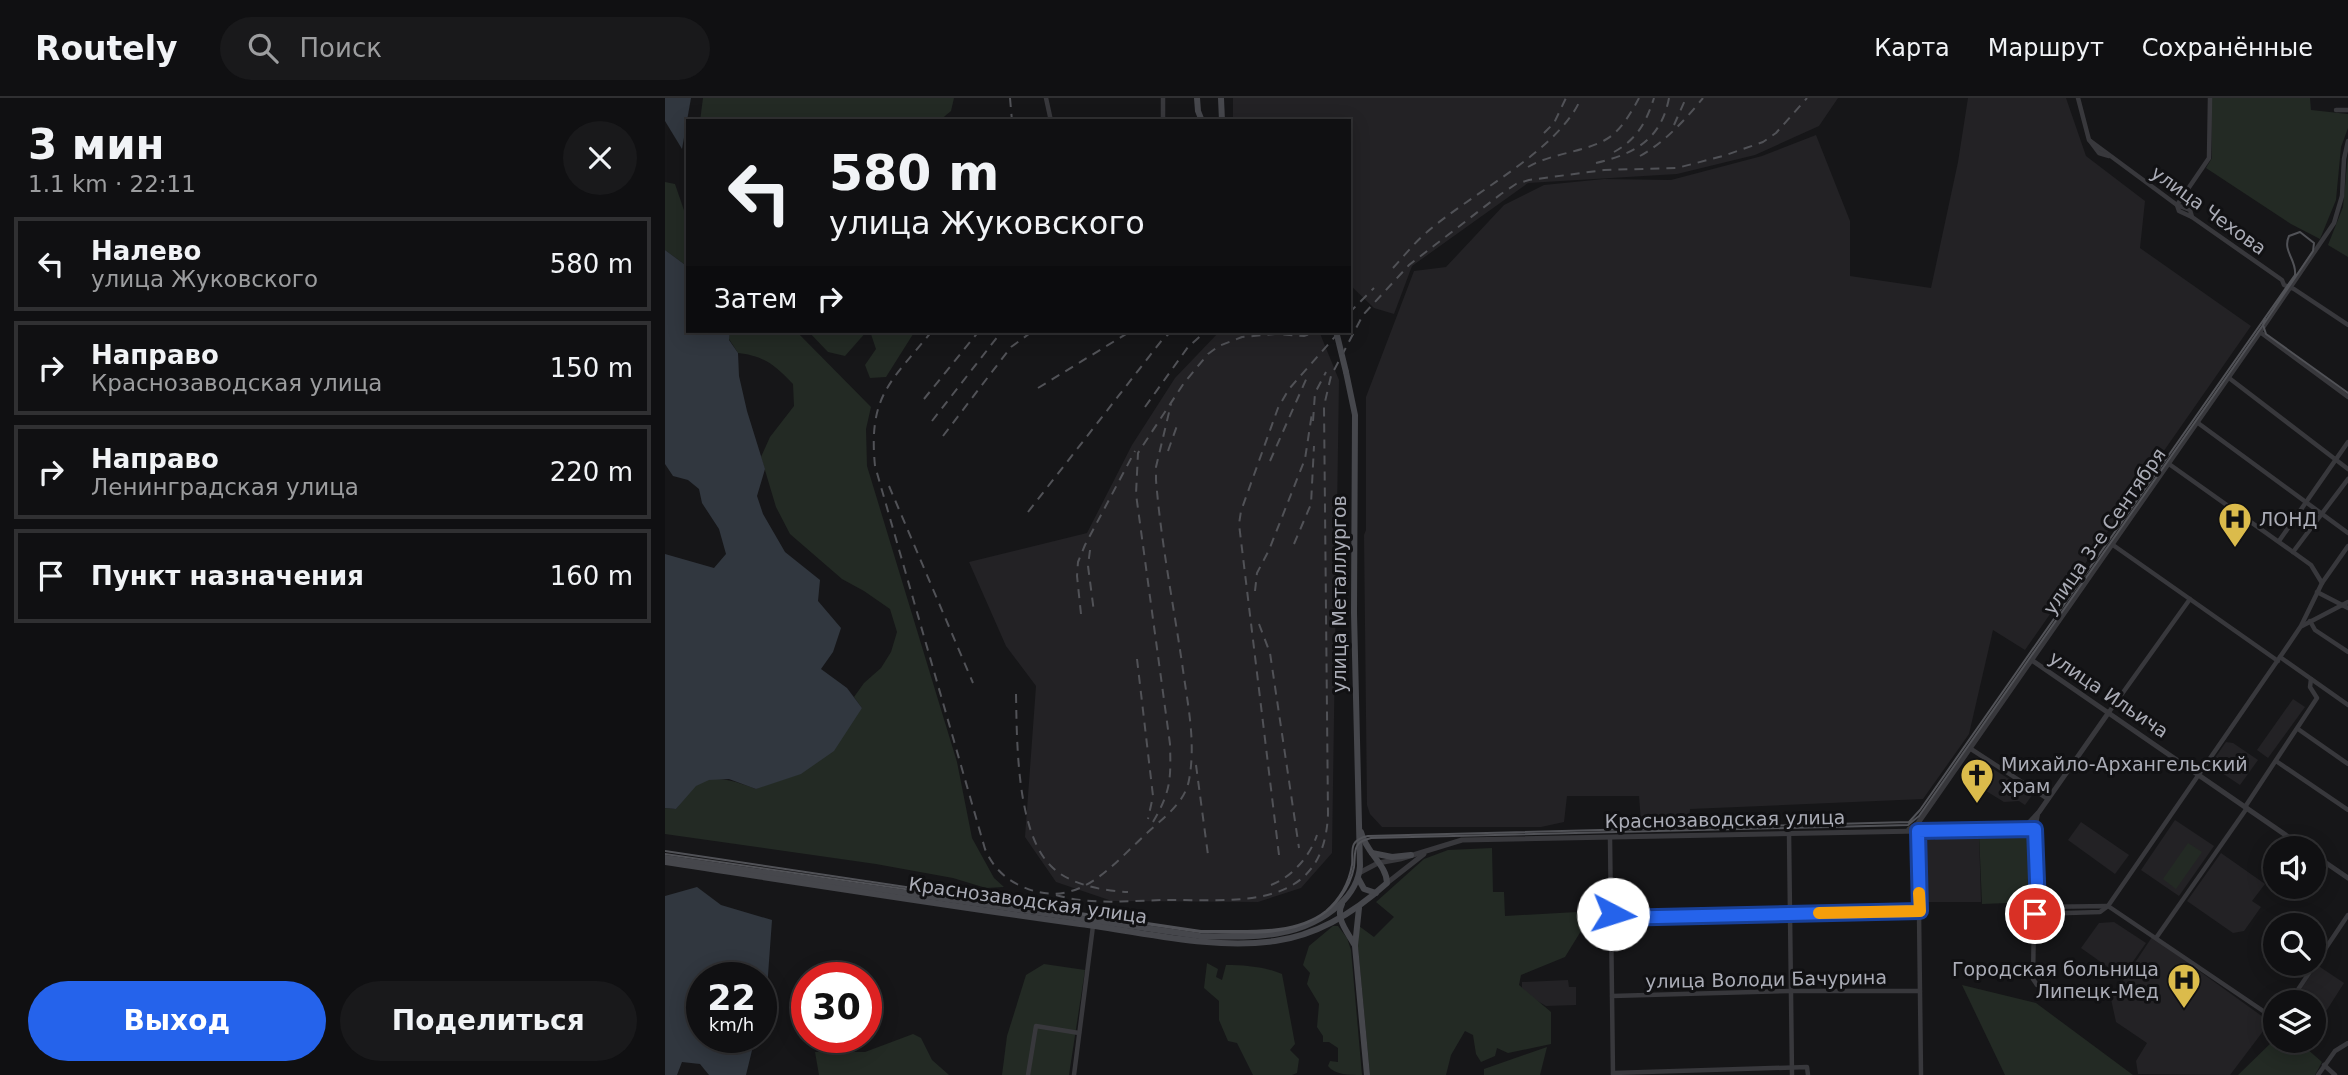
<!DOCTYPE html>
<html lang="ru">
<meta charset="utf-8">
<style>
:root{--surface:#101012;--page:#19191b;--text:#f1f3f6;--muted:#9c9d9f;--line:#303032;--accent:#2563eb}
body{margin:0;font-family:"DejaVu Sans",sans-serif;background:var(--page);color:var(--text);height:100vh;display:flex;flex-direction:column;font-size:26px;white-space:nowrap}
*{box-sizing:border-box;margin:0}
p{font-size:23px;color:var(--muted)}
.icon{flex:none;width:38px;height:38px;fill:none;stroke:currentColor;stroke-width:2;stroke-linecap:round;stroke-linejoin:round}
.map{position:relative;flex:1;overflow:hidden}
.side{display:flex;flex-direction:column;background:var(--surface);width:665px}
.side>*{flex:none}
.banner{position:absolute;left:21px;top:21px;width:665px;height:214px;border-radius:0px;box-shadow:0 4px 18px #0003,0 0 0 2px var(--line);background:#101012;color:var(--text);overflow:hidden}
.tools{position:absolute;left:1598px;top:738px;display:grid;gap:14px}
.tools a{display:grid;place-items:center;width:63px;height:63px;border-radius:50%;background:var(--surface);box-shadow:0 4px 18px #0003,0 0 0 2px var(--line);font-size:35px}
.speed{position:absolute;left:21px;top:864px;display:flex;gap:14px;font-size:35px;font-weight:700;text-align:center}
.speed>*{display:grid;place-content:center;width:91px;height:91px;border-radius:50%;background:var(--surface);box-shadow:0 4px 18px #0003,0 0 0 2px var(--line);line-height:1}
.speed small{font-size:18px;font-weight:400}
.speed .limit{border:10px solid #d22;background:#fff;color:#111}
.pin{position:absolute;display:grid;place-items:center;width:60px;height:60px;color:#fff;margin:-30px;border:4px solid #fff;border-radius:50%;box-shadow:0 2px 7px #0007}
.me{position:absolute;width:77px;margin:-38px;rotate:95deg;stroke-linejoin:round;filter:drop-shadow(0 0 5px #0008)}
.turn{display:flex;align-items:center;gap:24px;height:147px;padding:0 28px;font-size:32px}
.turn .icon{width:91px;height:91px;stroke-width:2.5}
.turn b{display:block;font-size:49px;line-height:60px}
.then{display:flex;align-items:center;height:66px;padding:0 28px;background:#0003;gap:14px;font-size:26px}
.round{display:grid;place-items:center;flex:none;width:74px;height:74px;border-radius:37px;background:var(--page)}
.head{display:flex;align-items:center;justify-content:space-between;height:119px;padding:0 28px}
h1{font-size:42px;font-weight:800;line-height:52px}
.action{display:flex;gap:14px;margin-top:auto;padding:14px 28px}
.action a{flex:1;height:80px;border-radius:42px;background:var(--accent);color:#fff;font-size:28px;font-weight:800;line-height:80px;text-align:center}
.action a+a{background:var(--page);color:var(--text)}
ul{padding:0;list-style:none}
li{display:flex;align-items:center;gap:21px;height:94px;margin:0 14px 10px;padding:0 14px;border:4px solid var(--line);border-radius:0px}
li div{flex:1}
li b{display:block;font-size:26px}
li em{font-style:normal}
header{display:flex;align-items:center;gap:42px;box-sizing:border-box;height:98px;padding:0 35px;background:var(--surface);border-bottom:2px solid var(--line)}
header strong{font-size:33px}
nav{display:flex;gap:38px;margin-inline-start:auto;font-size:24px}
.search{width:490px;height:63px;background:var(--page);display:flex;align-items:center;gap:18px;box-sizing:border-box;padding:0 24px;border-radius:38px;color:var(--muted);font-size:26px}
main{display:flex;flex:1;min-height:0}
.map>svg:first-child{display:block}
</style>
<header>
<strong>Routely</strong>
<div class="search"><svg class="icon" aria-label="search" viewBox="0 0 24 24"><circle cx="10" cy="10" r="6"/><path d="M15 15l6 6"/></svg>Поиск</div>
<nav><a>Карта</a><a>Маршрут</a><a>Сохранённые</a></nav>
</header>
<main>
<section class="side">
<div class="head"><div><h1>3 мин</h1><p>1.1 km · 22:11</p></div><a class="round"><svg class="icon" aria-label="close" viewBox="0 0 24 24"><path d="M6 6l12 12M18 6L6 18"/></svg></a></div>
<ul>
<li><svg class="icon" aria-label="left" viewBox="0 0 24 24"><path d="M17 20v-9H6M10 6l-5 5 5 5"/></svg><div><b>Налево</b><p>улица Жуковского</p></div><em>580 m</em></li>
<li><svg class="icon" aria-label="right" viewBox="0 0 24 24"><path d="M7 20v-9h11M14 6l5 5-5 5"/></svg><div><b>Направо</b><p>Краснозаводская улица</p></div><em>150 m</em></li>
<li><svg class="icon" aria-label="right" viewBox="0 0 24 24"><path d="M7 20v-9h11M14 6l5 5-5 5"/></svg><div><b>Направо</b><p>Ленинградская улица</p></div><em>220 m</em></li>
<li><svg class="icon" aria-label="arrive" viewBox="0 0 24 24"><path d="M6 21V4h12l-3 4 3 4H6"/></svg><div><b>Пункт назначения</b></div><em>160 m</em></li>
</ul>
<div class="action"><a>Выход</a><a>Поделиться</a></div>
</section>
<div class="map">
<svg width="1683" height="977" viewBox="0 0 1683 977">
<rect width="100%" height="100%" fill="#161618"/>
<!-- built -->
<g fill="#232225">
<polygon points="568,0 1173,0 1154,28 1090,57 1012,76 863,85 747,168 729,216 709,210 684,186 684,23 568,23"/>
<polygon points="1303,0 1401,0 1421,58 1480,103 1475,150 1586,228 1360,552 1328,532 1304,636 1258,701 1025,711 1024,722 976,724 974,698 902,698 899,724 876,729 717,729 705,716 702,707 699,437 701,432 701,299 749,173 781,169 839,107 879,87 939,81 1006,82 1097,58 1151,37 1185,123 1185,178 1266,190 1293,64"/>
<polygon points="560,233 654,233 674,282 667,755 636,790 593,804 447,803 391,784 360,739 371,588 341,548 304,464 422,435 467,347 510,280 554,234"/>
<polygon points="1628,601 1640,609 1603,660 1592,652"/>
<polygon points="1561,644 1568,645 1593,662 1575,687 1545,667"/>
<polygon points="1325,669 1368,696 1360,707 1354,703 1339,704 1313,688"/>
<polygon points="1510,722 1549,748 1514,798 1476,772"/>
<polygon points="1416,724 1464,757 1450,776 1403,742"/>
<polygon points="1314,736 1316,804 1261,804 1263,770 1261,770 1260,741 1270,742 1271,738"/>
<polygon points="1556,755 1600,786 1587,803 1596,809 1579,833 1568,835 1522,803"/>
<polygon points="1449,824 1481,845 1457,879 1416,850 1434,825"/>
<polygon points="1487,839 1605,924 1565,977 1473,976 1471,963 1482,945 1451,924 1446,901"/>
<polygon points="1652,867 1679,885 1653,926 1649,923 1648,905 1627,905"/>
<polygon points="903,882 904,889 911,889 911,907 881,908 857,894 857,884"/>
</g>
<!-- green -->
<g fill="#232a24">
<polygon points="38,0 289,0 286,13 274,23 35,23"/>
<polygon points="1546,0 1645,0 1646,12 1683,16 1683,30 1676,49 1671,102 1655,141 1626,126 1541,70 1547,60"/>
<polygon points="1683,56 1683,159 1663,147 1678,109"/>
<polygon points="0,84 10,86 23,124 23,169 0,152"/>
<path d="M65 233H131L206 309 201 331 202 368 292 664 307 740 329 780 339 789 321 790 288 780 211 766 0 736V710L11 711C17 704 23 694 30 688 48 674 72 684 91 691L197 610 189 599 199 585 216 570 226 554 232 534 225 511 199 493 177 481 125 436 111 409 96 359 105 339 129 308 128 286C110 267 99 258 73 255L64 241Z"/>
<polygon points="143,233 202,233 180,258 163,254"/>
<polygon points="205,233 250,233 221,279 205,280 200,267 211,251"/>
<polygon points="1369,733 1372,804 1317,806 1314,735"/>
<polygon points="1523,745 1537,754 1511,791 1498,781"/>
<polygon points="827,750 828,794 839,794 840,818 912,814 916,833 900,859 856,877 854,887 886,914 886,946 843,955 832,950 830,958 816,964 811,956 808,937 800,933 786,957 781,977 705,977 693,849 694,828 709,839 729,819 711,804 759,761 783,752"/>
<path d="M668 828H673L682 840 686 852 697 977C684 977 670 977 663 968L665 963 673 964V950L664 944H658V938L652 929 654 906 642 886 645 875 638 867 644 848Z"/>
<path d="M542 865 553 871 551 879 557 882 561 867C580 867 601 869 617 876L630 946 625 952 634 961 632 975 627 977H588L572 945 563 943 554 922V903L539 890Z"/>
<polygon points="379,866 420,872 404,977 337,977 342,938 361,877"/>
<polygon points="1297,887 1371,905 1468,977 1340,977"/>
<polygon points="248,936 256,940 267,962 284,977 154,977 150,954 200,954"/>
<polygon points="1610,941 1610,943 1633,943 1657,964 1650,977 1573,977"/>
<polygon points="882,949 875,977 819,977 819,971"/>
</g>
<!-- water -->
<g fill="#31373f">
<polygon points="0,0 26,0 17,51 0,23"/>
<polygon points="0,152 23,169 23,233 65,233 64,242 73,255 74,278 82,313 100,371 92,398 98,416 120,454 155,482 153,503 176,530 168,554 156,571 182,590 197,610 169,653 136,676 91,691 64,681 44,682 31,688 11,711 0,710 0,456 49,470 61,456 54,431 37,405 34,391 23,382 8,378 0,366"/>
<polygon points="32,789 56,807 107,822 102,891 96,915 96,880 37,880 37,940 90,940 81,977 44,977 35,966 17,964 12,977 0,977 0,798"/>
</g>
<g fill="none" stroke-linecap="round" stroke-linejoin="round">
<!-- minor -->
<g stroke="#38383c" stroke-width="4.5">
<polyline points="381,0 386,23"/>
<polyline points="498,0 498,23"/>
<polyline points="1413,0 1424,42 1512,107 1525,112 1527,119 1617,182 1619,187 1629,191 1683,227"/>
<polyline points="1671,12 1683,12"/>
<polyline points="1425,43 1434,55 1444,58"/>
<polyline points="1683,43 1679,61 1677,98 1669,125 1595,234 1683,299"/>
<polyline points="1527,119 1514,113 1512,107 1544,60 1545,0"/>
<polyline points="1564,280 1683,371"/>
<polyline points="1533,325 1683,435"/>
<polyline points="1504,366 1628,454 1646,467 1657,485"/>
<polyline points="1614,443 1683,344"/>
<polyline points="1448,447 1613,563"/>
<polyline points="1628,454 1683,381"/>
<polyline points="1652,494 1683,510"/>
<polyline points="1645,523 1650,532 1683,554"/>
<polyline points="1637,528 1683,504"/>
<polyline points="1615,559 1683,607"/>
<polyline points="1444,614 1525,501"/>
<polyline points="1633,631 1683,666"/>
<polyline points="1306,651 1383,701"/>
<polyline points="1611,663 1683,712"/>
<polyline points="1580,709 1652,600 1645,589 1646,581"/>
<polyline points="1253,733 1256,977"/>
<polyline points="1124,735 1127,977"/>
<polyline points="945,740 948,977"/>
<polyline points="1373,809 1443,808 1610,921"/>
<polyline points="1370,816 1435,814 1443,808 1615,559 1636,528 1657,485 1683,448"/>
<polyline points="948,820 1255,813"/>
<polyline points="1491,840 1582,710"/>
<polyline points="1372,887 1368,881 1369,819 1373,809 1370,731 1373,715"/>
<polyline points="947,898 1126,893 1255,893"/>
<polyline points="1624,905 1683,817"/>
<polyline points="1659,967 1670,977"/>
<polyline points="948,975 1142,969 1143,977"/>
<polyline points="363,977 371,928 414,935"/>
<polyline points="409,977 428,828"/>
<polyline points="1653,977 1670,953 1683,945"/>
</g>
<!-- tertiary -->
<g stroke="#38383c" stroke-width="5">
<polyline points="1368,563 1641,751"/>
<polyline points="1244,731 1253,725 1595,234"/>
<polyline points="1648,756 1683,780"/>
<polyline points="694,775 713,765 735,761 797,742 1358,731 1374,714 1444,614"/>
<polyline points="722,785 759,756"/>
</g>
<!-- secondary -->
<g stroke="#46474c" stroke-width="6">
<polyline points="532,0 533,13 537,23"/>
<polyline points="556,0 557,23"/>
<polyline points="707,755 727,759 746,757"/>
<path d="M0 760 535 838C586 839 636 842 675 806 686 796 694 782 695 768L689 515 690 317 681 274"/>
<path d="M0 764C138 785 277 807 415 826 479 834 546 852 610 843 654 837 690 814 722 785 722 767 701 755 696 734"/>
<polyline points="693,780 699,791 711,795"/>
<path d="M677 806C670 820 682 833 689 846"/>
<polyline points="694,810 690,848 702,977"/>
</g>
<!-- tram -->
<g stroke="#515257" stroke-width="2">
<polyline points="1600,220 1598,227 1601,236 1683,295"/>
<path d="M0 753 536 833C575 832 628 839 661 813 675 801 684 784 687 767 688 761 686 751 689 746 692 741 698 739 703 738L1244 724 1255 712 1630 177C1632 162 1617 153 1624 138L1635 134 1649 145 1648 153 1598 227 1254 718 1243 727 706 740C701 742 695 742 692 748 689 753 690 762 689 769 685 790 671 809 652 820 618 840 572 834 535 834L0 756"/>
</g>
<!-- rail -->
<g stroke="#515257" stroke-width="2" stroke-dasharray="9 7" stroke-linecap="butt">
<polyline points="345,0 347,23"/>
<polyline points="1009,27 1021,0"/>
<polyline points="879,35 889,25 901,0"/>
<path d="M949 54C972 41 981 25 989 0"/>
<path d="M975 58C1000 44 1020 22 1038 0"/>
<path d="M931 65C969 56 996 42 1004 0"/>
<path d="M863 69C887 55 916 55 940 42 955 34 966 15 974 0"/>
<path d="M728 170C739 158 750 144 762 134 805 96 895 52 916 0"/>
<polyline points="684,215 709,190"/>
<path d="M267 233C226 284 203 297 210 368L320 751C327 768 340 781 356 788 412 814 445 769 482 735 498 720 520 705 524 682 531 645 523 608 518 572 509 509 496 445 491 382V369L506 306"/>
<polyline points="373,290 466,233"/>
<polyline points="259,301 314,233"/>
<polyline points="480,309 523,249 541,233"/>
<polyline points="267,323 337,233"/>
<polyline points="648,323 650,295 661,274"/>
<polyline points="278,338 346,249 368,233"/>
<polyline points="503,353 513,325"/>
<polyline points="605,363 643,277"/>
<polyline points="224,388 308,585"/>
<polyline points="363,414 497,242 507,233"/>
<polyline points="629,446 646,406 649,348"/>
<polyline points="425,452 423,468 429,514"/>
<polyline points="590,493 592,475 604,452 640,361 647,315"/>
<polyline points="416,516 412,478 413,464 420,447 470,353"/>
<polyline points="594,526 605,555 634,750"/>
<polyline points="472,561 488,698 483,721"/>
<path d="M351 596C352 642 351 737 388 770 406 787 439 793 463 794"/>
<polyline points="531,667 543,757"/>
<path d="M488 724C506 693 506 681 505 646L471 396 473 355 519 285 543 256 554 248 577 239 610 236 639 238 652 233"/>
<polyline points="614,757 574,426 576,413 613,310 624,291 675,233"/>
<path d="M606 787C627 779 645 758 652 737"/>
<path d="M391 797C424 807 463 803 498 802 569 801 659 816 663 716L659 308 666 278 698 217 744 167 836 96 851 86 864 82 939 72 1012 70 1058 58 1098 44 1111 35 1142 0"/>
</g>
<!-- secondary-bridge -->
<polyline stroke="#46474c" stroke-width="6" points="671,233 681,274"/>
</g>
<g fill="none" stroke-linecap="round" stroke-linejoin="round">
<defs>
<polyline id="route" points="948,816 948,820 1255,813 1253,733 1370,731 1373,809 1370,816"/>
</defs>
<!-- route casing -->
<use href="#route" stroke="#184099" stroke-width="18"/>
<!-- route -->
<use href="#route" stroke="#2563eb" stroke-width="12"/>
<!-- slow -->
<polyline stroke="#f59e0b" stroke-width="12" points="1154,815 1255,813 1254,795"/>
</g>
<!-- icons -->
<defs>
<symbol id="hospital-pin" viewBox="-11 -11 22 30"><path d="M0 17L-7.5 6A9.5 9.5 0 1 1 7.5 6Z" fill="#dbbb4b" stroke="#111113"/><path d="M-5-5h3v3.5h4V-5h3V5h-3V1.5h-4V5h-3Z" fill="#111"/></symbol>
<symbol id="church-pin" viewBox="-11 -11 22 30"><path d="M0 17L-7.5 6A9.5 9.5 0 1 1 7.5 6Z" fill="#dbbb4b" stroke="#111113"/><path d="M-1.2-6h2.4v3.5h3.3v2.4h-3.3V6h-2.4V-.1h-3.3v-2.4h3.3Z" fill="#111"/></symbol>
</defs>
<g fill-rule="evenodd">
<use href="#hospital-pin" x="1551" y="402" width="38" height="52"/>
<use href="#church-pin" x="1293" y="658" width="38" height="52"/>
<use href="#hospital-pin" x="1500" y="863" width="38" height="52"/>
</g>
<g text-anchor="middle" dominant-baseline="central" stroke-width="6" stroke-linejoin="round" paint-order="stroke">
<!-- street labels -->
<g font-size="19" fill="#aaacb6" stroke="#111113">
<text transform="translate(1544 112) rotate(36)">улица Чехова</text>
<text transform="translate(1439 433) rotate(-55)">улица 3-е Сентября</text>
<text transform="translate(674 496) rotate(-90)">улица Металлургов</text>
<text transform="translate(1444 596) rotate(34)">улица Ильича</text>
<text transform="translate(1060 721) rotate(-1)">Краснозаводская улица</text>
<text transform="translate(363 802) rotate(8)">Краснозаводская улица</text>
<text transform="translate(1101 881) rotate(-1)">улица Володи Бачурина</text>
</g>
<!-- poi labels -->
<g font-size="19" fill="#aaacb6" stroke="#111113" text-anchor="start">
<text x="1594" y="421">ЛОНД</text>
<text x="1336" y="666">Михайло-Архангельский<tspan x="1336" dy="22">храм</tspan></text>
<text x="1494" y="871" text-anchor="end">Городская больница<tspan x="1494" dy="22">Липецк-Мед</tspan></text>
</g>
</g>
</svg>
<div class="tools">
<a><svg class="icon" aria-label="sound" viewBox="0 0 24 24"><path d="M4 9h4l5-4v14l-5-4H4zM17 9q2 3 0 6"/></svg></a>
<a><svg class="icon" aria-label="search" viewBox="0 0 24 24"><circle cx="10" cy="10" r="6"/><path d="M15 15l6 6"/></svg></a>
<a><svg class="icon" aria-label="layers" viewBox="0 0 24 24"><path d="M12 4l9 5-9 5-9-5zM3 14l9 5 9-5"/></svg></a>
</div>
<div class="speed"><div>22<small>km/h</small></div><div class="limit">30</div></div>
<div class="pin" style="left:1370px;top:816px;background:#d93025"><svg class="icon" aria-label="arrive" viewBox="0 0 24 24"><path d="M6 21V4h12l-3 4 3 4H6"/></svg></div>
<svg class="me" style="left:948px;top:816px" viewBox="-20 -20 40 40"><circle r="19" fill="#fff"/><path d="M0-13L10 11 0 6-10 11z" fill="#2563eb"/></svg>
<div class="banner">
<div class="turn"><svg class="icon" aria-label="left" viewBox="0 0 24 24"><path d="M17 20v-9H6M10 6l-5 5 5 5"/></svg><div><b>580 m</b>улица Жуковского</div></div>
<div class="then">Затем<svg class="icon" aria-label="right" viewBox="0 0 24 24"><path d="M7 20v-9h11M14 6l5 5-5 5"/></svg></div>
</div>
</div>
</main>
